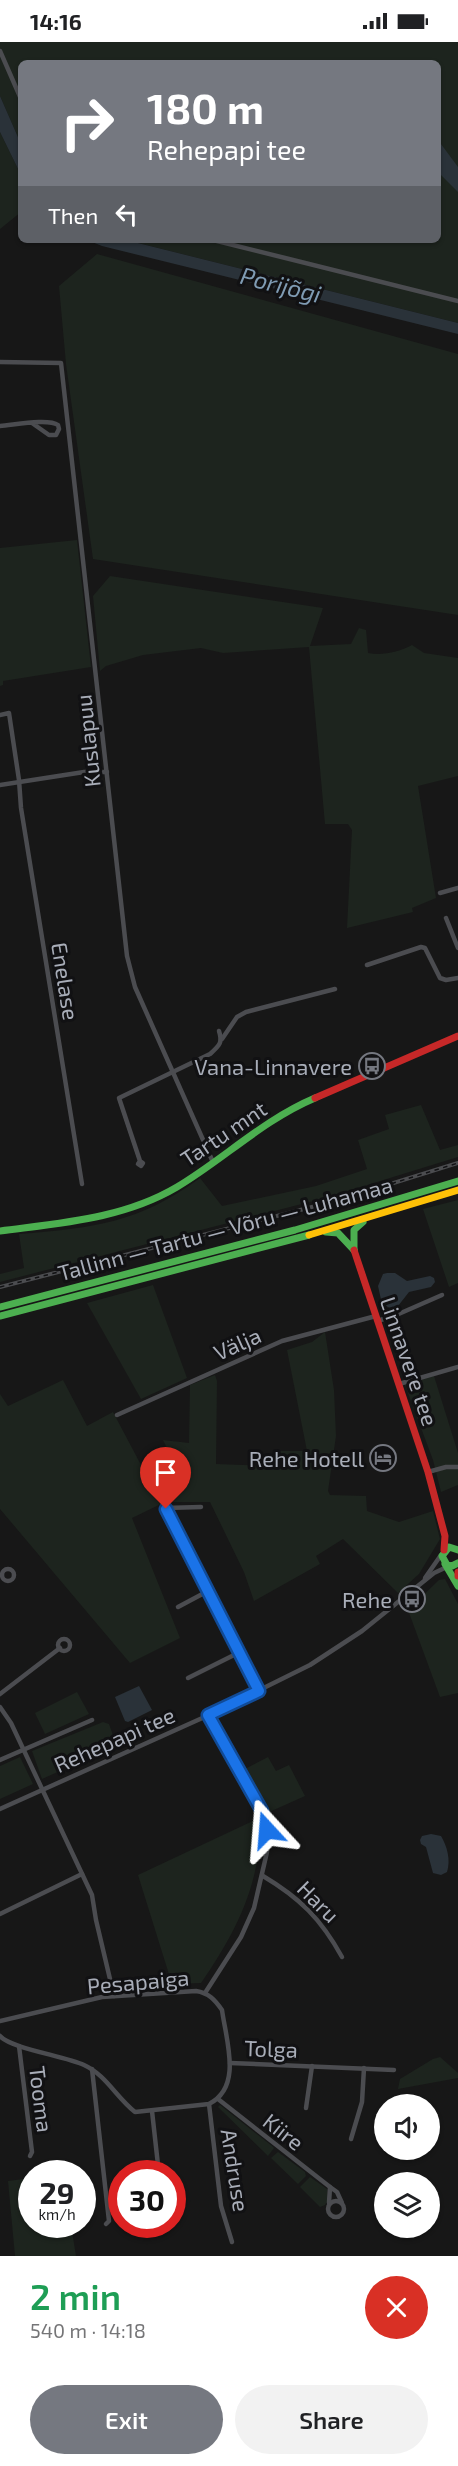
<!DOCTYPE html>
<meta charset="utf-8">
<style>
:root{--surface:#fff;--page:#f2f2f2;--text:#202124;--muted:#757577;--accent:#757880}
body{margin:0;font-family:"Exo 2",sans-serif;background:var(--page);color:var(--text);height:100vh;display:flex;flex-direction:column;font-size:22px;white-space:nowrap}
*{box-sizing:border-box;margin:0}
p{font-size:20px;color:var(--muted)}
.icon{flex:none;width:33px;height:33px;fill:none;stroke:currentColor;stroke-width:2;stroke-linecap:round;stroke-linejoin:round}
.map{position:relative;height:2214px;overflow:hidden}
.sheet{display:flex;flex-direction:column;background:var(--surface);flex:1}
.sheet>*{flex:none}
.top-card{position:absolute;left:18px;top:18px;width:423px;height:183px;border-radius:9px;box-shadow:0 2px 4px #0004;background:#757880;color:#fff;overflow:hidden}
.buttons{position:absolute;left:374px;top:2052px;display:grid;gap:12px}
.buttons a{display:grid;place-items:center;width:66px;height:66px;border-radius:50%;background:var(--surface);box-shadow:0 2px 4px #0004;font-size:30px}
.speed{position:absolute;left:18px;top:2118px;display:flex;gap:12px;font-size:30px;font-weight:700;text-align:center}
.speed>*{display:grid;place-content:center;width:78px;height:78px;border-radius:50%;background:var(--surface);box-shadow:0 2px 4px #0004;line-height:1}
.speed small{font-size:15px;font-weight:400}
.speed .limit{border:9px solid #d22;background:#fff;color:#111}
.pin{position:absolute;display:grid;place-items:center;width:51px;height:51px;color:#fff;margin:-62px -26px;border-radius:50% 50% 50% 0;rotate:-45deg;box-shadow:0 0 6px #0007}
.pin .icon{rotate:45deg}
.me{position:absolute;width:66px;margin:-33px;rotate:341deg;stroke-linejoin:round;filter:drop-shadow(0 0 4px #0008)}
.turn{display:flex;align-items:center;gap:21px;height:126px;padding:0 30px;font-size:27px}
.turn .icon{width:78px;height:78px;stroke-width:2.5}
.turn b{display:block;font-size:42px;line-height:51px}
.then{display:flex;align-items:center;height:57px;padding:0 30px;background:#0003;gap:12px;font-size:22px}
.round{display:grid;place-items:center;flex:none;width:63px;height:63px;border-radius:32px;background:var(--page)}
.headline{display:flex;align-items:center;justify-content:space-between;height:102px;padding:0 30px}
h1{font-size:36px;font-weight:600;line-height:45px;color:#1e9e55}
.primary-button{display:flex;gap:12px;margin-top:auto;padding:12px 30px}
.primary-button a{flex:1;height:69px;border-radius:36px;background:var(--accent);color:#fff;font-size:24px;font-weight:600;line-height:69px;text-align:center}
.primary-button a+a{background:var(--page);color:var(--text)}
.status{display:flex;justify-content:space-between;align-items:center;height:42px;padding:0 30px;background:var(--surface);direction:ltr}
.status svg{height:16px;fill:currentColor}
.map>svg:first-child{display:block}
</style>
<div class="status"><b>14:16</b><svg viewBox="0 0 49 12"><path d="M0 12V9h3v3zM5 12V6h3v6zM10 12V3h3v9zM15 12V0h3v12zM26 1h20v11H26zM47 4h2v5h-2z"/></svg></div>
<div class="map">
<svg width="458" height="2214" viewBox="0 0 458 2214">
<rect width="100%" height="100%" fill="#171717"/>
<!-- green -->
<g fill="#1d241e">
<polygon points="0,0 458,0 458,281 126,198 438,198 438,21 21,21 21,102 0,54"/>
<polygon points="0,90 21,133 21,170 0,187"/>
<polygon points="97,212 458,312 458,573 93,517 66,322 59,244"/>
<polygon points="77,498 91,625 3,639 3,643 0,644 0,506"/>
<path d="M110 534 323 566 310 604 351 602 359 586 366 588 368 611C382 614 399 610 412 603L424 611 458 616V734L418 744 436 856 412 866 413 870 347 886 352 788 348 782H325L309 605 223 611 201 606 143 613 106 624 100 629 93 554Z"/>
<path d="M421 1063 440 1108 458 1103V1115L325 1156 0 1240V1232L24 1226 19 1192C93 1186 139 1181 200 1136L222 1164 316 1144 367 1127 358 1098 389 1087 385 1073Z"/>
<polygon points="458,1158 458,1241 449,1245 423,1167"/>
<polygon points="153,1243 187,1336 141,1357 87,1261"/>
<polygon points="325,1290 334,1348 336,1394 328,1449 330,1453 366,1454 367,1469 399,1480 433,1469 440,1497 419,1532 398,1551 343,1497 316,1514 320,1522 254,1559 244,1530 210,1460 165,1460 132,1476 180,1596 130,1621 0,1467 0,1352 8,1364 63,1338 87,1384 113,1370 150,1440 178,1428 163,1398 189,1401 190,1343 215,1333 217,1339 216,1422 274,1424 274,1409 307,1409 287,1308 312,1300"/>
<polygon points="434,1334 458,1411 458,1443 441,1450 433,1418 405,1343"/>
<polygon points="445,1537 458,1562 458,1651 440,1655 408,1568 439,1538"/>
<polygon points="77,1650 89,1672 45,1692 35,1671"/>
<polygon points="103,1680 109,1682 115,1699 124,1695 127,1699 42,1737 32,1709"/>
<polygon points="20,1715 33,1742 0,1757 0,1724"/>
<polygon points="268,1715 276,1729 289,1723 305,1754 267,1771 243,1728"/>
<path d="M259 1776C262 1785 260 1794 259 1804 254 1856 230 1899 201 1941L172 1942 138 1833Z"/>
<polygon points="440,2015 458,2031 458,2036 398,2047 400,2037 433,2017"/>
<polygon points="220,2063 272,2104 274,2106 268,2114 218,2065"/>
<polygon points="278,2110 305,2130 306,2134 298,2142 271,2116"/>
<polygon points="310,2135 327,2147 328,2158 325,2163 320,2165 300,2145"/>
<polygon points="31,2136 32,2182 71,2183 76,2214 15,2214 8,2139"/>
</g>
<!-- water -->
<g fill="#2a3239">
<polygon points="0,54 21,102 21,133 0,90"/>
<polygon points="438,98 458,125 458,150 438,130"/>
<polygon points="87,198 126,198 458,281 458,292 102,204"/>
<polygon points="387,1231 395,1231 407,1239 430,1234 434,1236 435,1240 431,1245 409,1250 398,1264 390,1266 382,1262 378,1244 383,1232"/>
<polygon points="139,1644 152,1668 128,1680 125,1679 115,1655"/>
<path d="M431 1792 441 1794C447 1804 451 1818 447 1830L441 1833 433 1831 426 1805 421 1802 420 1798 422 1794Z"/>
</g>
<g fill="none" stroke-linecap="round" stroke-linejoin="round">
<!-- street -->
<g stroke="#4b4c50" stroke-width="4.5">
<polyline points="0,9 21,57"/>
<polyline points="213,198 458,259"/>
<polyline points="0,320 61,321 127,914 135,945 212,1118"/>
<path d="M0 384C14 383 48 376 58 383L59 387 56 393H49L32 381"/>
<polyline points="0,673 9,671 19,738 21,766 82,1142"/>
<polyline points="0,743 84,730 107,730"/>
<polyline points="440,851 458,846"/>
<polyline points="446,876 458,906"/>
<polyline points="367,923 421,905 425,906 440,936 446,938 458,936"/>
<polyline points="222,997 237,975 246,970 335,947"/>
<path d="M140 1119 138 1122 141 1124 143 1121 140 1119 119 1056 210 1012C219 1004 223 1001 219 989"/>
<polyline points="377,1279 394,1274 442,1253"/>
<polyline points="399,1342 458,1325"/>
<polyline points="117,1373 282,1299 376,1274"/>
<polyline points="428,1430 446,1425 458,1425"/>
<polyline points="201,1465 165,1466 259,1649"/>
<circle cx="8" cy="1533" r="6"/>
<polyline points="425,1536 441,1513"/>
<polyline points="178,1565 208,1549"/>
<circle cx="64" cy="1603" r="6"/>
<polyline points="188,1636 240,1610"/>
<polyline points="0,1652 60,1606"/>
<polyline points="0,1665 11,1681 92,1853 96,1878 114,1954"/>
<polyline points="0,1718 92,1678"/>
<polyline points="0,1767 209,1673 310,1623 362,1589 434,1531 449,1524"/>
<path d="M263 1834C300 1856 321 1877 342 1915"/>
<polyline points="0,1872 82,1832"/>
<polyline points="205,1951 241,1895 254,1866 267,1810 265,1777 209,1673"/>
<path d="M0 1979 102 1955 196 1949C209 1951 215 1958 222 1968 226 1998 243 2045 209 2062L135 2070C116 2055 106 2033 84 2023 64 2014 10 2006 0 1994"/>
<polyline points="19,2004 32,2110 30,2114"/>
<polyline points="230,2021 394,2028"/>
<polyline points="92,2027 109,2179 106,2182"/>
<polyline points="218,2057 330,2145 329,2161"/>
<polyline points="209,2062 221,2164 232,2200"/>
<polyline points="306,2066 312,2024"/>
<polyline points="152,2069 159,2132"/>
<polyline points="351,2097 362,2060 364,2026"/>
<polyline points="330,2145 337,2150 342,2161"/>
<circle cx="336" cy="2167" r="8"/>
</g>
<!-- fast -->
<g stroke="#4caf50" stroke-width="7">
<path d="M0 1189C60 1181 123 1177 177 1145 224 1117 263 1078 315 1056"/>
<polyline points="326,1190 338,1191 354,1208"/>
<polyline points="354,1208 354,1188 363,1180"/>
<polyline points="0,1265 295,1188 458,1139"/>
<polyline points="0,1274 309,1193"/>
<polyline points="458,1508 449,1505 442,1514 447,1523 452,1524 458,1521"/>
<polyline points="445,1522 458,1544"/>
</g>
<!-- slow -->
<polyline stroke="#ffc107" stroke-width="7" points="309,1193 458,1148"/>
<!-- jam -->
<g stroke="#c62828" stroke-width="7">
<polyline points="315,1056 458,994"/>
<polyline points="354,1208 428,1430 445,1494 444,1508"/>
<polyline points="458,1530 458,1534"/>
</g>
<defs>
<polyline id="rail" points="0,1245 339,1158 458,1121"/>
</defs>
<!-- rail casing -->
<use href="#rail" stroke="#4b4c4f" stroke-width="4"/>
<!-- rail -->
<use href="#rail" stroke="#111113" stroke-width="1.5" stroke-dasharray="4.5" stroke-linecap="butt"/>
</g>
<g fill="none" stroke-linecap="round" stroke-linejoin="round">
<defs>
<polyline id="route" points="166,1467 259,1649 208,1673 262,1769 267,1788"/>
</defs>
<!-- route casing -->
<use href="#route" stroke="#114b97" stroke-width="15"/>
<!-- route -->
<use href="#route" stroke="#1a73e8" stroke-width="10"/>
</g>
<!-- icons -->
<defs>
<symbol id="bus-ring" viewBox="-11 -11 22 22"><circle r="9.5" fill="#111113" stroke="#757880" stroke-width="1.5"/><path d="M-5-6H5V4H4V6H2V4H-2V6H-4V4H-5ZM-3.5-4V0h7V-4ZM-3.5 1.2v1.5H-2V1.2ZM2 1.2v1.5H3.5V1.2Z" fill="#757880"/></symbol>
<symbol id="hotel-ring" viewBox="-11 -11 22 22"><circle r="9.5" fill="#111113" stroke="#757880" stroke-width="1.5"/><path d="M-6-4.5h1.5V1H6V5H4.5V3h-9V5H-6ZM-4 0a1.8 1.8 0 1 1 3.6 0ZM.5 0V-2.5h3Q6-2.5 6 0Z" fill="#757880"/></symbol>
</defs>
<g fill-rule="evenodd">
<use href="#bus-ring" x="357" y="1009" width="30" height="30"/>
<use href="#hotel-ring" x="368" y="1401" width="30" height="30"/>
<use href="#bus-ring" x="397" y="1542" width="30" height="30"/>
</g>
<g text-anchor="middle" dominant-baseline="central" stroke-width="6" stroke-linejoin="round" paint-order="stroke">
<!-- street labels -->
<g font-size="22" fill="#a8adb8" stroke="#111113">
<text transform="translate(87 699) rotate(-96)">Kuslapuu</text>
<text transform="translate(66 939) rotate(81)">Enelase</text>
<text transform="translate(223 1091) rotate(-34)">Tartu mnt</text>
<text transform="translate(225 1186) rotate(-15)">Tallinn — Tartu — Võru — Luhamaa</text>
<text transform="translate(237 1301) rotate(-24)">Välja</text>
<text transform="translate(410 1319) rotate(71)">Linnavere tee</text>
<text transform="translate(114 1697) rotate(-24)">Rehepapi tee</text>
<text transform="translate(319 1859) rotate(45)">Haru</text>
<text transform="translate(138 1939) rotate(-5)">Pesapaiga</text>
<text transform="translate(271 2006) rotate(2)">Tolga</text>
<text transform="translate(42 2057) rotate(83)">Tooma</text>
<text transform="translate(284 2089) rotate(38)">Kiire</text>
<text transform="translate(236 2128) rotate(81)">Andruse</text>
</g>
<!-- poi labels -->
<g font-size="22" fill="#a8adb8" stroke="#111113" text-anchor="end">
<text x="352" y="1024">Vana-Linnavere</text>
<text x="364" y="1416">Rehe Hotell</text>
<text x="392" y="1557">Rehe</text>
</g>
<!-- water labels -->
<g font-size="24" font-style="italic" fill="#7f9bb3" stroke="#111113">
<text transform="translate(281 242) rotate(14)">Porijõgi</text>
</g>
</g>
</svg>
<div class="buttons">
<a><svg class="icon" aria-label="sound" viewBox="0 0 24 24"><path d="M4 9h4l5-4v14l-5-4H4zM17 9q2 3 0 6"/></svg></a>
<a><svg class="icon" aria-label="layers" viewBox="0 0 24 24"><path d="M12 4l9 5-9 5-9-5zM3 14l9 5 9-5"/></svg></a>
</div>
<div class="speed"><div>29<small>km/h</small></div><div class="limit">30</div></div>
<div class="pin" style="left:166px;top:1467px;background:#d93025"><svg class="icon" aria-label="arrive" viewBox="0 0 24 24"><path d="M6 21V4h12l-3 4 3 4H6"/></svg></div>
<svg class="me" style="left:267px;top:1788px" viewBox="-20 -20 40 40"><path d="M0-17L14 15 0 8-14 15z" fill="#1a73e8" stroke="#fff" stroke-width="4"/></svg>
<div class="top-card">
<div class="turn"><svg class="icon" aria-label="right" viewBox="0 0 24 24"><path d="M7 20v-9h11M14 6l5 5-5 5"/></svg><div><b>180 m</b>Rehepapi tee</div></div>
<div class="then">Then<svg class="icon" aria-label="left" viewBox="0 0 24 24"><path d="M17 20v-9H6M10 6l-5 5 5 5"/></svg></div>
</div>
</div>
<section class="sheet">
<div class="headline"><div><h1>2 min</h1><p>540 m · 14:18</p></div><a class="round" style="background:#d93025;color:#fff"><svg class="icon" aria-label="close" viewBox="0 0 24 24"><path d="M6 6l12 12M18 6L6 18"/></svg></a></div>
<div class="primary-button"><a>Exit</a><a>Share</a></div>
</section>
